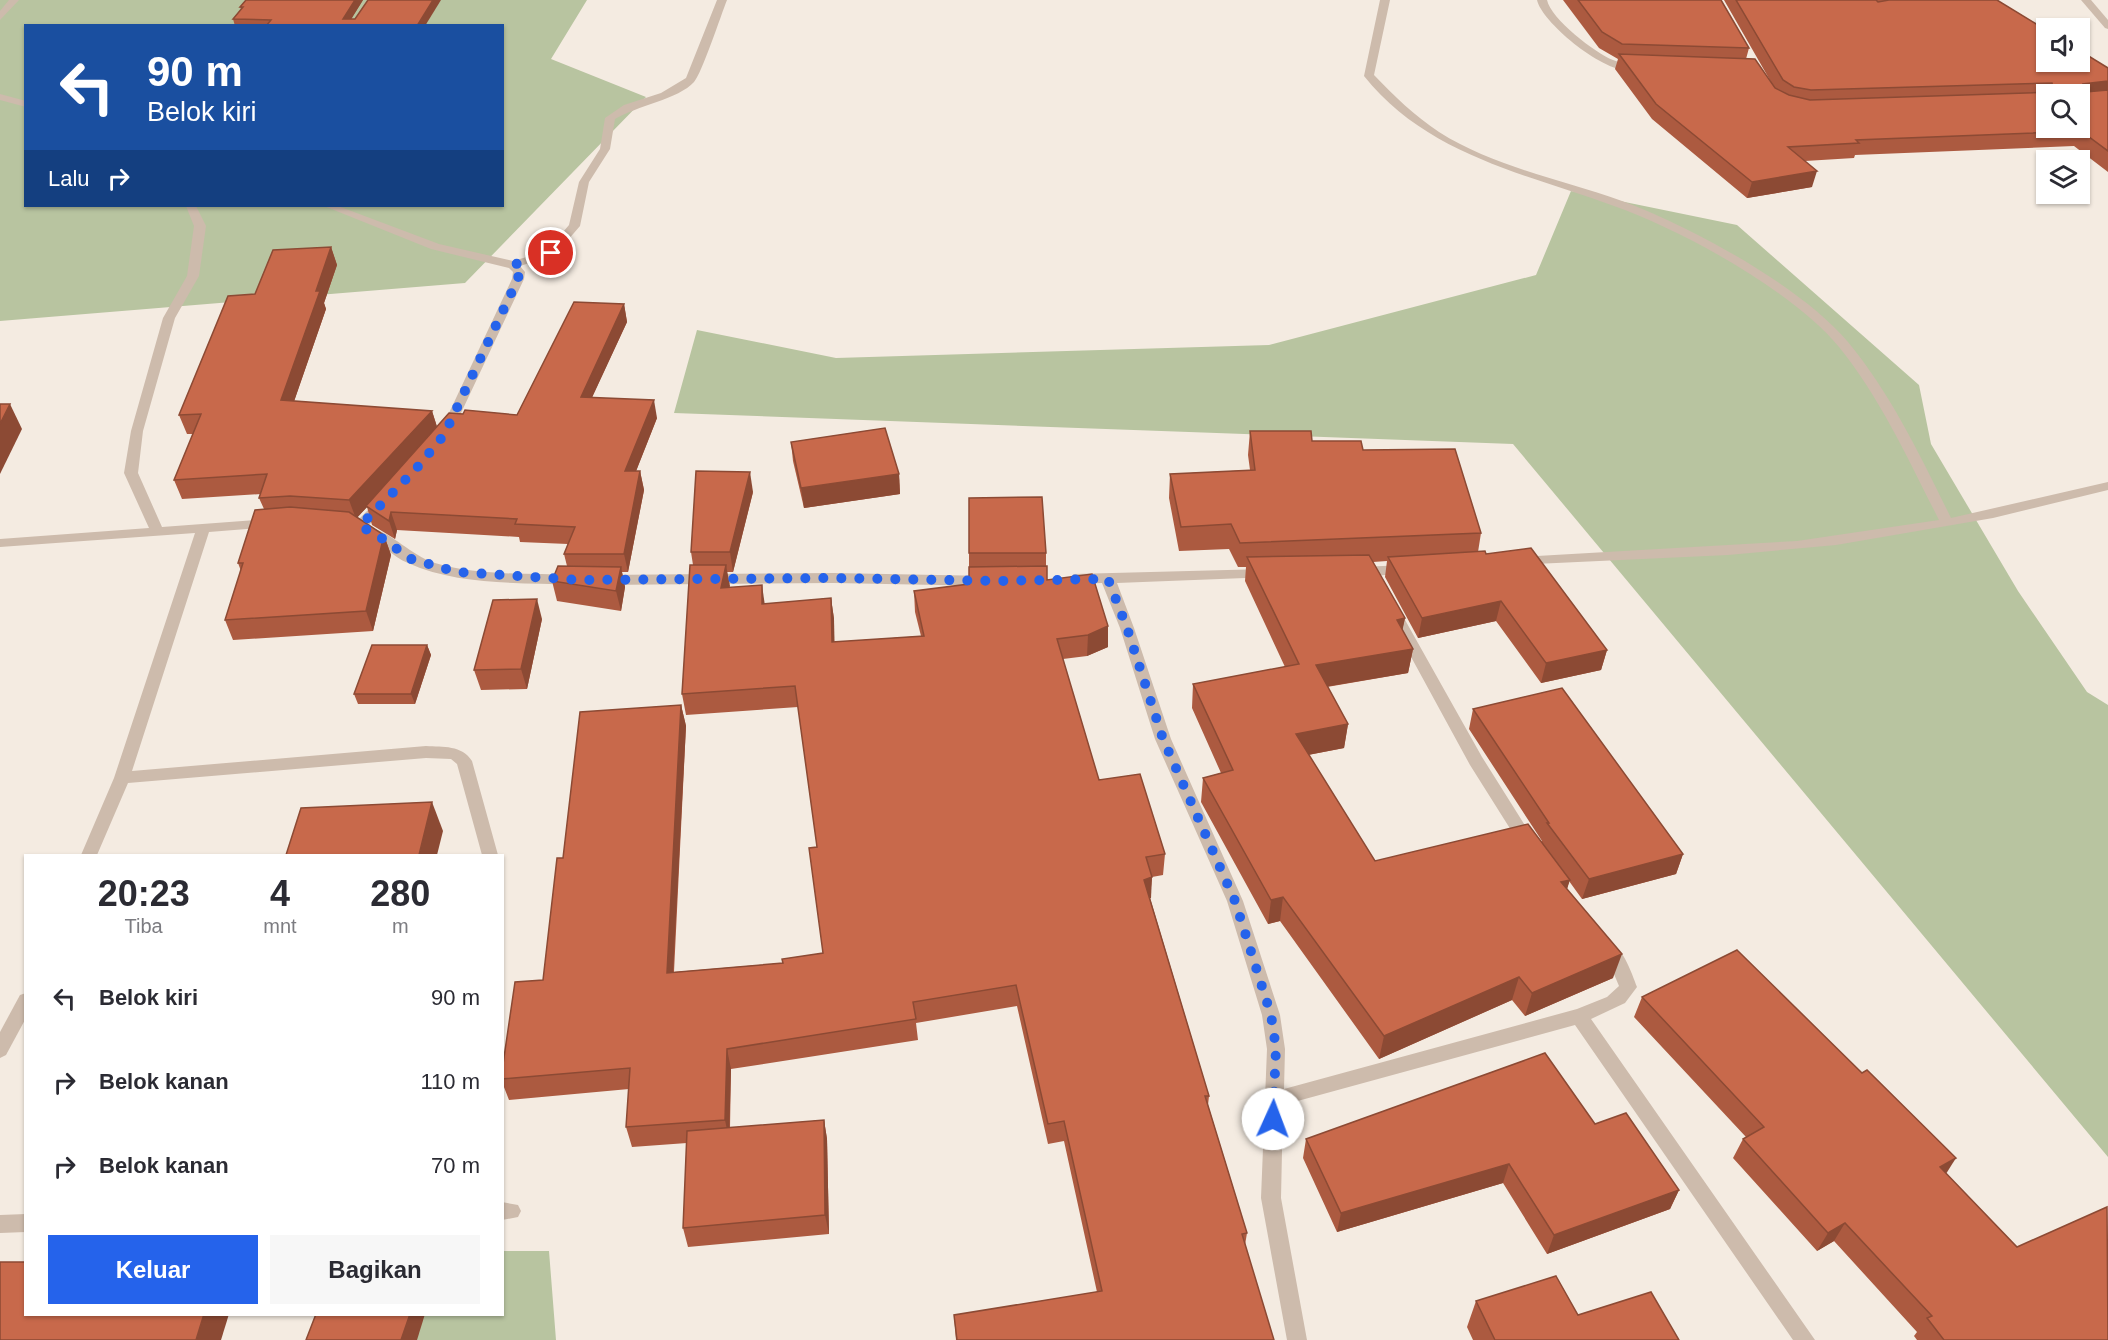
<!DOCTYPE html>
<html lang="id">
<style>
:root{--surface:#fff;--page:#f7f7f7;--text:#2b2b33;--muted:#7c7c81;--accent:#2563eb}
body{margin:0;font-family:Helvetica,sans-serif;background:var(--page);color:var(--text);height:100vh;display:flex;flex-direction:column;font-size:22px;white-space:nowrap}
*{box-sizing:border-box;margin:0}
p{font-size:20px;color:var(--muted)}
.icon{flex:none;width:33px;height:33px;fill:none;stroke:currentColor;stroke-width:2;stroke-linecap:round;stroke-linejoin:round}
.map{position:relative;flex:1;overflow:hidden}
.details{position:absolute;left:24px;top:854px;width:480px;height:462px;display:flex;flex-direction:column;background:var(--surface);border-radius:0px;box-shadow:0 2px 4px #0004}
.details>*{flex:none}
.guide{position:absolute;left:24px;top:24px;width:480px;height:183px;border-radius:0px;box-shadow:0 2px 4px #0004;background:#1a4fa0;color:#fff;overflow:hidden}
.fabs{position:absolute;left:2036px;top:18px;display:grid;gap:12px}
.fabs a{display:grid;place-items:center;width:54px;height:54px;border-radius:0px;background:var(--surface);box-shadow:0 2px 4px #0004;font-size:30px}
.pin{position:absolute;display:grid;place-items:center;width:51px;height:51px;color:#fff;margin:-26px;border:3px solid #fff;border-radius:50%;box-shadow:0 2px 6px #0007}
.me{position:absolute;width:66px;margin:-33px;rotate:2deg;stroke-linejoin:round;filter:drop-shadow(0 0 4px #0008)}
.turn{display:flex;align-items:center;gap:21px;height:126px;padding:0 24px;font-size:27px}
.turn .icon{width:78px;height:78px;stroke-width:2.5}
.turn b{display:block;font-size:42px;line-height:51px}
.then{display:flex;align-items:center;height:57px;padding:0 24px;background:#0003;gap:12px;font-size:22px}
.eta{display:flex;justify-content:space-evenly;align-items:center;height:102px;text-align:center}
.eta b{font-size:36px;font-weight:800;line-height:42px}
.cta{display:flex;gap:12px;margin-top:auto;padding:12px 24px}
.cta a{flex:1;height:69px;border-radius:0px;background:var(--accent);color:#fff;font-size:24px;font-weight:800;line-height:69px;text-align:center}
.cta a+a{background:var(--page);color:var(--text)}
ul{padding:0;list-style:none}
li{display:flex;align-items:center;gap:18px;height:84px;padding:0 24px}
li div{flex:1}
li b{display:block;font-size:22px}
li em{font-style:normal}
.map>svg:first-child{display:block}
</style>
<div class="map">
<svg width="2108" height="1340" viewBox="0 0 2108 1340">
<rect width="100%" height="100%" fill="#f4ebe1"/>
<!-- green -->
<g fill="#b8c4a0" fill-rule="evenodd">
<path d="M0 0H587L551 59 646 97 465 283 0 321ZM26 26H502V206H26Z"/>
<polygon points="1571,191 1737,225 1919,385 1931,444 2018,591 2087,692 2108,705 2108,1157 1513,444 674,413 697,330 836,358 1269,345 1536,275"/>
<polygon points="503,1251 549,1251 556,1340 314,1340 323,1314 502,1314"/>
</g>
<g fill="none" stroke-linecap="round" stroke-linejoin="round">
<!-- street -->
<g fill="#cdbbac" fill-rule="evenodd">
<polygon points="9,0 19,0 0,20 0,11"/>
<path d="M717 0H727C721 15 702 73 694 82 679 99 636 106 615 119L610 149 589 182 580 226 555 255 520 266 525 272 524 279 453 430 447 434 442 433 441 430 512 279 513 272 509 268 431 249 324 206H338L439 244 513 261 547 251 569 225 579 182 600 149 605 118 624 105 661 93 686 78Z"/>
<path d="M1380 0H1390L1374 75C1394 96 1415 116 1439 132 1494 167 1561 179 1622 201 1690 226 1801 286 1848 342 1891 394 1921 457 1951 518L2108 482V490L1993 518 1836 545 1728 555 1515 565 1513 562 1515 559 1520 557 1797 541 1939 520C1909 461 1881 399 1839 347 1793 291 1682 230 1614 206 1524 173 1427 155 1364 76Z"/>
<path d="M1537 0H1547C1551 19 1595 53 1613 60 1622 64 1633 63 1640 68 1617 85 1542 24 1537 0Z"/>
<polygon points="2081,0 2091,0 2108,20 2108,29 2105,28"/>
<polygon points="0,94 26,101 26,107 0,100"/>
<path d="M186 206H196L206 226 199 276 175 318 143 431 138 473 162 527 270 519 277 523 270 527 209 532 132 771 426 746C443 747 462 745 472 761L498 855H482L457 764 451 759 426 758 128 783 97 855H81L114 778 195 533 0 547V539L149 528 124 473 131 431 163 318 187 276 194 226Z"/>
<polygon points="384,498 391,502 389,505 365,529 355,529 353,526 355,523 379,499"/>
<path d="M371 528C393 533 410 555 435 563 479 576 528 573 573 575L580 580 573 585C519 582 459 586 408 563 393 557 381 543 366 535L364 532 366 529Z"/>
<polygon points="1407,565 1412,567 1414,570 1412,573 1359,577 1352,572 1359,567"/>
<path d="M1266 569 1273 574 1271 577 1117 583 1134 628 1171 739 1243 901 1280 1015 1285 1049 1284 1089 1577 1009 1607 997 1619 986 1611 967 1597 948 1600 943C1620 936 1631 972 1637 987L1625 1003 1591 1019 1815 1340H1793L1575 1025 1283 1105 1281 1198 1307 1340H1287L1261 1198 1267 1049 1262 1015 1227 901 1155 739 1120 628 1102 583 1074 584 1067 579 1074 574Z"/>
<polygon points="834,573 990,576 997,581 990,586 834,583 603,585 596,580 603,575"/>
<polygon points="1393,606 1400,611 1482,757 1533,838 1535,842 1533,846 1521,846 1470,765 1386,611"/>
<polygon points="26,993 26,1018 6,1055 0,1058 0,1032 20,995"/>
<polygon points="502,1202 518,1205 521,1211 518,1217 502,1220"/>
<polygon points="26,1214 26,1232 0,1233 0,1215"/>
</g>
</g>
<!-- wall -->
<g fill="#ac5a40">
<polygon points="246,0 363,0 351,19 425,26 235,26 233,19 241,9 240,7"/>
<polygon points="1563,0 1721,0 1749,48 1746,59 1771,82 1724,0 1997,0 2108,68 2108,172 2074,146 1855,155 1854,158 1805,161 1812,187 1747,198 1652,119 1615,69 1618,59 1599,48"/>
<polygon points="331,247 337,265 324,303 326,309 294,401 432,411 437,427 463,414 517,415 624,304 627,322 592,397 657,418 636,471 640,471 644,490 628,572 622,572 625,587 621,611 557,601 552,581 567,566 564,554 568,544 520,542 519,537 397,530 395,539 372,525 367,507 357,517 384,535 391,555 373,631 233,640 225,620 241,571 238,563 264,509 259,498 261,494 182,499 174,480 193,434 187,434 179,415 255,294"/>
<polygon points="1250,431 1363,450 1481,533 1478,552 1486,554 1607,650 1601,670 1541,683 1496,621 1418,638 1385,577 1387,561 1373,562 1405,618 1402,630 1413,649 1408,673 1327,687 1348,724 1344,748 1308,755 1375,861 1541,842 1542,841 1469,729 1473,709 1683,854 1676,874 1582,899 1569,881 1567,889 1613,978 1525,1016 1512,1000 1379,1059 1280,921 1268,924 1201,802 1203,778 1221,773 1192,708 1193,684 1285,667 1245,581 1246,567 1238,567 1229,549 1179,551 1169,498 1170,474 1250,470 1248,455"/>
<polygon points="791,442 899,474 900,494 804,508 793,461"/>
<polygon points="753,492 733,572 727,572 729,588 765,604 831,598 834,619 834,642 921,636 915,612 914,591 969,584 969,553 1046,553 1046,566 1047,580 1108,647 1087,656 1063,659 1099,780 1165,854 1163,875 1152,877 1150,898 1209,1096 1208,1105 1247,1233 1245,1245 1274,1340 956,1340 954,1315 1097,1292 1064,1141 1048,1144 1017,1006 916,1023 918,1040 731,1069 730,1128 824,1120 827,1139 829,1234 688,1247 683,1228 687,1143 632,1147 626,1127 629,1089 509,1100 502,1082 502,1071 543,980 563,858 681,705 686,726 674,972 783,963 823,953 817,847 798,707 686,715 682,694 693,565 691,552"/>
<polygon points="542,619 527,689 481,690 474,670"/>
<polygon points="427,645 431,655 415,704 358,704 354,694"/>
<polygon points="1642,997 1946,1174 2108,1340 1917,1340 1914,1336 1917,1332 1834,1241 1817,1251 1733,1158 1743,1139 1746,1137 1634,1017"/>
<polygon points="1595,1124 1679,1190 1670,1209 1547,1254 1503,1183 1337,1232 1303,1158 1306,1139"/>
<polygon points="1476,1301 1578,1315 1679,1340 1473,1340 1467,1327"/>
</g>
<!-- shaded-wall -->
<g fill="#8c4a34">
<polygon points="355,0 363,0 347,26 343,19"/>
<polygon points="433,0 441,0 425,26 417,26"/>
<polygon points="2108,81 2108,95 2079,99 2083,84"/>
<polygon points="1817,171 1812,187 1747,198 1752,182"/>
<polygon points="331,247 337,265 324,303 326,309 288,419 281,400 316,291"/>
<polygon points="624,304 627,322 584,415 581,397"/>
<polygon points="654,400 657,418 629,489 625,471"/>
<polygon points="10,404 22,429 0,474 0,424"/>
<polygon points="432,411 438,430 356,519 349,500"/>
<polygon points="640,471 644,490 628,572 624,554"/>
<polygon points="750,472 753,492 733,572 730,552"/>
<polygon points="899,474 900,494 804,508 801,488"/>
<polygon points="391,512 397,530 395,539 389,521"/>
<polygon points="384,535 391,555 373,631 366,611"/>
<polygon points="726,565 730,586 724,609 721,588"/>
<polygon points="621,567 625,587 621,611 616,591"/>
<polygon points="762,585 765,606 762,604"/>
<polygon points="831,598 834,619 835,663 832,642"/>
<polygon points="537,599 542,619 527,689 521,669"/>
<polygon points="1501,601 1496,621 1418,638 1422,618"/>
<polygon points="1405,618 1400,642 1397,620"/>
<polygon points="1108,626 1108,647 1087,656 1088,635"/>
<polygon points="427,645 431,655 415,704 411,694"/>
<polygon points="1413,649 1408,673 1312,689 1316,665"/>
<polygon points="1607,650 1601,670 1541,683 1546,663"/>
<polygon points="681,705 686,726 672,993 667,973"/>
<polygon points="1348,724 1344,748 1292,758 1296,734"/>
<polygon points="432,802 443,831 437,855 419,855"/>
<polygon points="1683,854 1676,874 1582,899 1589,879"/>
<polygon points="1152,877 1151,898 1143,901 1144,880"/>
<polygon points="1570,880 1562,904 1561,882"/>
<polygon points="1283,897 1280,921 1268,924 1271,900"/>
<polygon points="1622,954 1613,978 1525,1016 1532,993"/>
<polygon points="1519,977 1512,1000 1379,1059 1384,1036"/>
<polygon points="727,1049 731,1069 729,1140 725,1120"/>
<polygon points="824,1120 827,1139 829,1234 825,1215"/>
<polygon points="1956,1158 1944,1177 1940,1167"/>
<polygon points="1509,1164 1503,1183 1337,1232 1341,1213"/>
<polygon points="1679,1190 1670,1209 1547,1254 1554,1235"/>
<polygon points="1845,1223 1834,1241 1817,1251 1828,1233"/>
<polygon points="204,1314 229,1314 221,1340 196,1340"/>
<polygon points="410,1314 425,1314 417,1340 401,1340"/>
</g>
<!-- building -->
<g fill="#c8694b" stroke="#8c4a34" stroke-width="1.5" fill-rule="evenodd">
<polygon points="246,0 355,0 343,19 355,19 368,0 433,0 417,26 266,26 271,20 233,19 243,7 240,7"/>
<polygon points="1578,0 1721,0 1749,48 1622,44 1602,32"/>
<path d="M1736 0H1876L1878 2 1889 0H1997L2046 30V62H2079V50L2108 68V81L2083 84 2086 92 2108 90V151L2081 131 1856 140 1859 143 1788 147 1817 171 1752 182 1656 104 1619 54 1755 59 1775 88 1789 95 1810 100 2054 92 2052 83 1811 90 1794 87 1783 80ZM2046 94H2079V128H2046Z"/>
<polygon points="331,247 316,291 320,291 281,400 432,411 349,500 290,496 259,498 267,474 174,480 201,414 179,415 228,296 255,294 273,250"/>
<polygon points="574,302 624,304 581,397 654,400 625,471 640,471 624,554 564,554 575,527 515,524 517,519 391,512 389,521 366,506 449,413 463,414 465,410 517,415"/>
<polygon points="0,404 10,404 0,424"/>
<polygon points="885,428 899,474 801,488 791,442"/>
<polygon points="1250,431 1311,431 1312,441 1361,441 1363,450 1455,449 1481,533 1240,543 1231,524 1181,527 1170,474 1255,470"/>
<polygon points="696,471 750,472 730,552 691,552"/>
<polygon points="1042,497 1046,553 969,553 969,498"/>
<polygon points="290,507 349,512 384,535 366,611 225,620 243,563 238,563 255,510"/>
<polygon points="1531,548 1607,650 1546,663 1501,601 1422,618 1388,557 1485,551 1486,554"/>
<polygon points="1369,555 1405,618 1397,620 1413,649 1316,665 1348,724 1296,734 1375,861 1528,824 1570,880 1561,882 1622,954 1532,993 1519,977 1384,1036 1283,897 1271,900 1203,778 1233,770 1193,684 1299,664 1247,557"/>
<polygon points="690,565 726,565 721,588 762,585 762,604 831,598 832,642 924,636 914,591 969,584 969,567 1047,566 1047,580 1092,574 1108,626 1088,635 1057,639 1099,780 1140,774 1165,854 1146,857 1152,877 1144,880 1209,1096 1205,1096 1247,1233 1242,1234 1274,1340 957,1340 954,1315 1102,1291 1064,1121 1048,1124 1016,985 913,1002 916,1019 727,1049 725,1120 626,1127 630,1068 502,1079 502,1071 515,982 543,980 557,858 563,858 580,712 681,705 667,973 783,963 782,959 823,953 809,848 817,847 795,686 682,694"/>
<polygon points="558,566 621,567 616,591 552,581"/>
<polygon points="537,599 521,669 474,670 493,600"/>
<polygon points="372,645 427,645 411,694 354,694"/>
<polygon points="1562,688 1683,854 1589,879 1547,823 1549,823 1473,709"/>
<polygon points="432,802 419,855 286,855 301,808"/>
<polygon points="1737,950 1862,1073 1867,1070 1956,1158 1940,1167 2017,1247 2107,1207 2108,1340 1944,1340 1927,1318 1932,1316 1845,1223 1828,1233 1743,1139 1764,1127 1642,997"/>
<polygon points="1545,1053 1595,1124 1626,1113 1679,1190 1554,1235 1509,1164 1341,1213 1306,1139"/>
<polygon points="824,1120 825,1215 683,1228 687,1131"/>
<polygon points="0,1262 26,1262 26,1314 204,1314 196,1340 0,1340"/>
<polygon points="1556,1276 1578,1315 1651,1292 1679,1340 1495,1340 1476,1301"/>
<polygon points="316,1314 410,1314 401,1340 306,1340"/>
</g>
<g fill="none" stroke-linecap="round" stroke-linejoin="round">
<!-- route -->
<polyline stroke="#2563eb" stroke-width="10" stroke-dasharray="0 18" points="551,253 513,265 519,272 518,279 444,435 416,469 360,526 380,537 411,559 457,572 579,580 834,578 997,581 1108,579 1127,628 1163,739 1235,901 1271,1015 1276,1048 1273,1119"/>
</g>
</svg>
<div class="fabs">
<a><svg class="icon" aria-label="sound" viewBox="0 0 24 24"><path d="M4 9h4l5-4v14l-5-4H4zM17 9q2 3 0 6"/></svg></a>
<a><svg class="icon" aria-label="search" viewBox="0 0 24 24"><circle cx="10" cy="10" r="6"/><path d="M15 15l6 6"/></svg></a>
<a><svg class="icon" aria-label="layers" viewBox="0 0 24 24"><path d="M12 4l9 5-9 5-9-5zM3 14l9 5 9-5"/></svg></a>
</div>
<div class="pin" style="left:551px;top:253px;background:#d93025"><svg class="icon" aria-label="arrive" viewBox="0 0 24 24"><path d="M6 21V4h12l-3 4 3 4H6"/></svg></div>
<svg class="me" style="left:1273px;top:1119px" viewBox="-20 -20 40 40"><circle r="19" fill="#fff"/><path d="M0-13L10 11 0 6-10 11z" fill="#2563eb"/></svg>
<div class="guide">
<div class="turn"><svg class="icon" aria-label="left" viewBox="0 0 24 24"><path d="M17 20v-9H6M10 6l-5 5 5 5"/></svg><div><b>90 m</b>Belok kiri</div></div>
<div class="then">Lalu<svg class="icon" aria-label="right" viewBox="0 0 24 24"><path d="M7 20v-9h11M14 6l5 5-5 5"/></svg></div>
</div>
<section class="details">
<div class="eta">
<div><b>20:23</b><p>Tiba</p></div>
<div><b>4</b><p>mnt</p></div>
<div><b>280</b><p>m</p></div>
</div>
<ul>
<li><svg class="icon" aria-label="left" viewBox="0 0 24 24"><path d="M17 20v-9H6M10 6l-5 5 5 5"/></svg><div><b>Belok kiri</b></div><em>90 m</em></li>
<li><svg class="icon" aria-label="right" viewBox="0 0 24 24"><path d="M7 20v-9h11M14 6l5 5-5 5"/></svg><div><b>Belok kanan</b></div><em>110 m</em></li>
<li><svg class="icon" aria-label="right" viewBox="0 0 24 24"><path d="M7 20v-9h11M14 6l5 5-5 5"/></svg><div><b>Belok kanan</b></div><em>70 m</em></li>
</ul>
<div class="cta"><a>Keluar</a><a>Bagikan</a></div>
</section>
</div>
